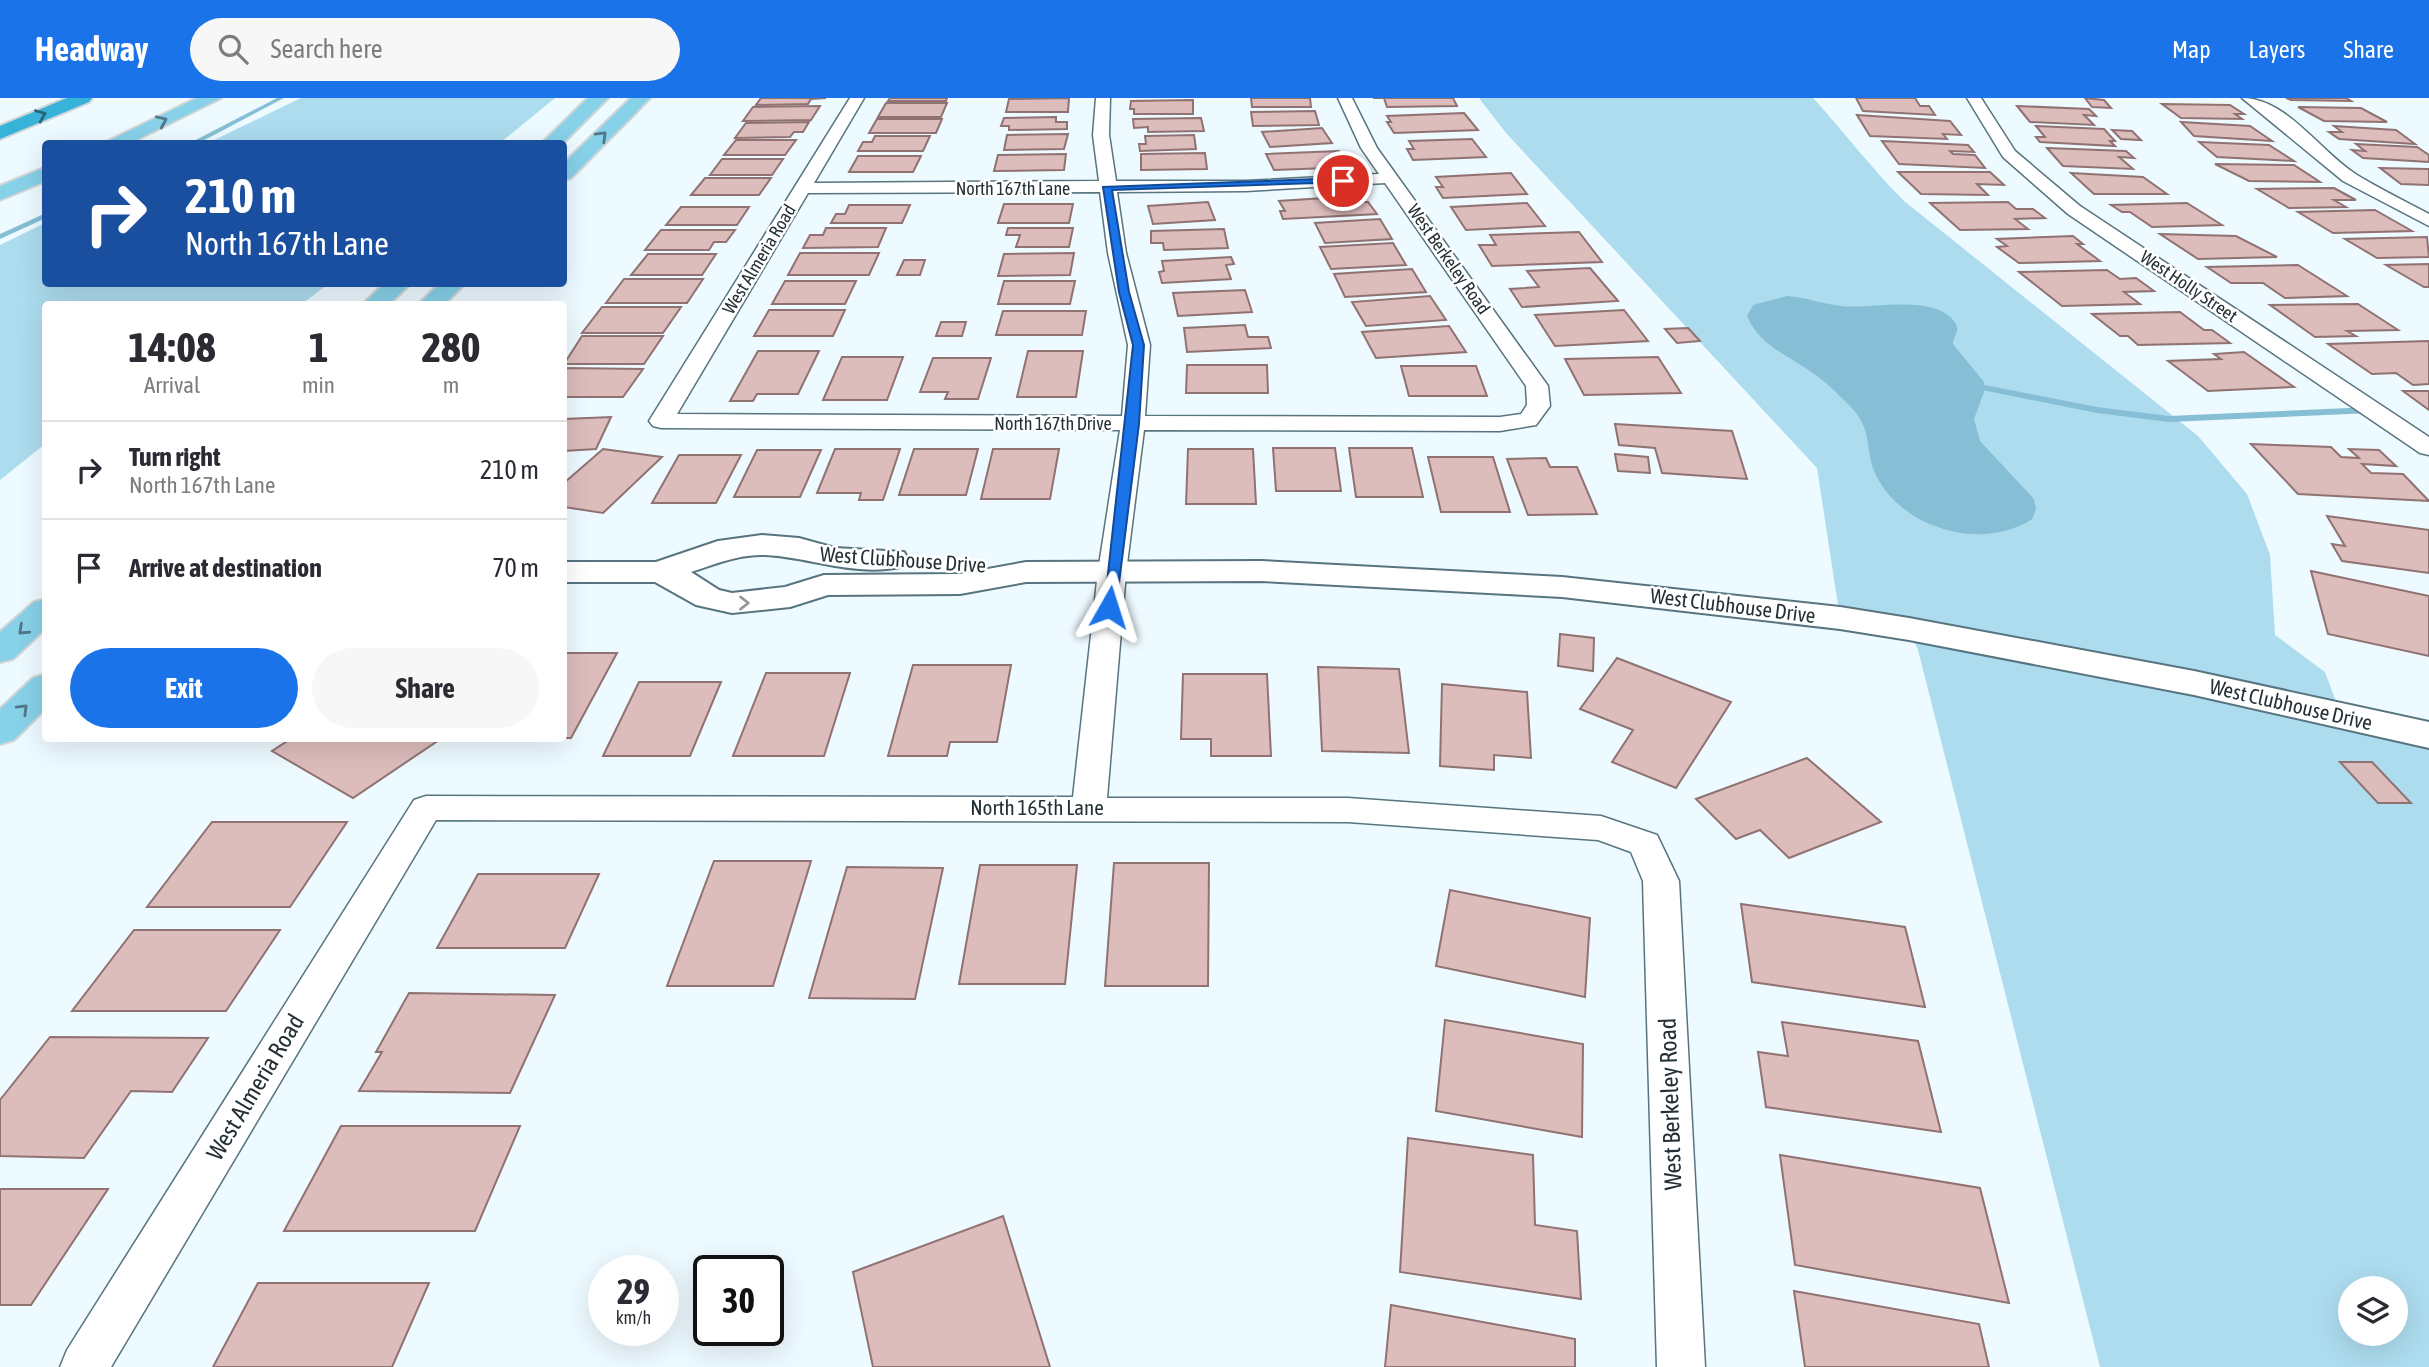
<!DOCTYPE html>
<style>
:root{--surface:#fff;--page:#f7f7f7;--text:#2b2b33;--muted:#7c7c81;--line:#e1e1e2;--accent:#1a73e8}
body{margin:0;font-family:"Asap Condensed",sans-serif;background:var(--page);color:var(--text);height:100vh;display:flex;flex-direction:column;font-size:26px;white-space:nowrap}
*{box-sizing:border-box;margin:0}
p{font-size:23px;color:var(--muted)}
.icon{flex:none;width:38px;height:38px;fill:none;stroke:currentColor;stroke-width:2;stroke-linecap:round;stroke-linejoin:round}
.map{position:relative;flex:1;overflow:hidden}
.panel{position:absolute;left:42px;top:203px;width:525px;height:441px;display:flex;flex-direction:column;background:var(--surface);border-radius:7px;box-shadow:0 7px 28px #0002}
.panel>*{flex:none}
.top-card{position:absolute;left:42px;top:42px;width:525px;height:147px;border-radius:7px;box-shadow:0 7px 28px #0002;background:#1a4fa0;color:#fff;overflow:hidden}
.tools{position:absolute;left:2338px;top:1178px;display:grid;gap:14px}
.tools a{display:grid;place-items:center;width:70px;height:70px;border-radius:50%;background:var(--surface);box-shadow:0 7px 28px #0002;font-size:35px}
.speed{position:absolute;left:588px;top:1157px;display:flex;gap:14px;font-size:35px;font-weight:700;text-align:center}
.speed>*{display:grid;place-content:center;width:91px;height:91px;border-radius:50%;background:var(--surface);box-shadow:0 7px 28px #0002;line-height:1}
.speed small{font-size:18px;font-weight:400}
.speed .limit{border:4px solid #111;border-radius:10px;background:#fff;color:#111}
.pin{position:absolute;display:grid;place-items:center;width:60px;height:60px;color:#fff;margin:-30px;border:4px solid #fff;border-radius:50%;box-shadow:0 2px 7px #0007}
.me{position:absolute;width:77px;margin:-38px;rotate:6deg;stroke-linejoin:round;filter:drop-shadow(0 0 5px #0008)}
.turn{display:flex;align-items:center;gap:24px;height:147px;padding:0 28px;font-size:32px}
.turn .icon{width:91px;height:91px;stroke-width:2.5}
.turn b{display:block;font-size:49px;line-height:60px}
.eta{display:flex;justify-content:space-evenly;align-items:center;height:119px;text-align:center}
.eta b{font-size:42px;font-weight:700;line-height:49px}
.button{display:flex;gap:14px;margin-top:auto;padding:14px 28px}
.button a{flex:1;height:80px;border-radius:42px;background:var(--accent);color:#fff;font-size:28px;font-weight:700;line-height:80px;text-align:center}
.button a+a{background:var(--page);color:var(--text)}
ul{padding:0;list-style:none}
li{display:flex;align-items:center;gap:21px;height:98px;padding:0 28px;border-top:2px solid var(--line)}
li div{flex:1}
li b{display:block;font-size:26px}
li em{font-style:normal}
header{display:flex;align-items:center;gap:42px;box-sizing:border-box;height:98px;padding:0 35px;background:var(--accent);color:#fff}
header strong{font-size:33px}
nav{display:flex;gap:38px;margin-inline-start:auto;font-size:24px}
.search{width:490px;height:63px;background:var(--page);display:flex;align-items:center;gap:18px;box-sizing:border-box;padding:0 24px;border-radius:38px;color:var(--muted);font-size:26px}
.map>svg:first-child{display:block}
</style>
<header>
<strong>Headway</strong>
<div class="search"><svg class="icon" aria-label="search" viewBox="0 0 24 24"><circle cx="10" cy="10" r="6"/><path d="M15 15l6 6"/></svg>Search here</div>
<nav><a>Map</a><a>Layers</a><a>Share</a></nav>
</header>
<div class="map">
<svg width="2429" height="1269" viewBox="0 0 2429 1269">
<rect width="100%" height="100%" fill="#edfaff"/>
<!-- green -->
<g fill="#addcef" fill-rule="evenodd">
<polygon points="301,0 555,0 500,45 208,45"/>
<path d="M1479 0H1813C1844 34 1871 70 1904 103L2198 338 2247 396 2270 457 2275 537 2325 574 2341 617 2429 637V1269H2100L1918 552 1909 531 1840 520 1817 370 1506 35ZM2350 1190H2396V1236H2350Z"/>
<polygon points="45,125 46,186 328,186 302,206 46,206 45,346 0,382 0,147"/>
</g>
<!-- water -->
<path fill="#86bfd5" d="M1787 198C1805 199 1823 206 1841 208 1870 212 1937 194 1956 226 1960 233 1953 239 1953 246L1984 284V294L1974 321 1980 343 2034 401 2036 411 2032 421C1984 453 1906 432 1878 381 1863 355 1875 333 1850 308 1838 296 1825 283 1810 273 1786 256 1759 247 1747 218L1753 207Z"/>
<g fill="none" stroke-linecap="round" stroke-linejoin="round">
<!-- stream -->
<g fill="#86bfd5" fill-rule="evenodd">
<polygon points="277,0 284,0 197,46 188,46"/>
<polygon points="46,115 46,120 0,141 0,136"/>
<polygon points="1985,287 2097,309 2169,318 2372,309 2376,312 2372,315 2169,324 2097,315 1982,292 1982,288"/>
</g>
</g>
<!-- building -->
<g fill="#ddbcbc" stroke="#907272" stroke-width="2">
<polygon points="761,0 826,0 811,1 808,6 756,7"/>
<polygon points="890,0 947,0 946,3 888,3"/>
<polygon points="1069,0 1068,14 1006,14 1009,1"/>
<polygon points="1251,0 1310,0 1311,9 1252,9"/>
<polygon points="1373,0 1453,0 1457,8 1387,9 1384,0"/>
<polygon points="1856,0 1915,0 1920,8 1929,8 1935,17 1863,13"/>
<polygon points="2085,0 2104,2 2111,10 2092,9"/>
<polygon points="2286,0 2346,0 2351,3 2291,2"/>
<polygon points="1193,2 1193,16 1134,16 1134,11 1130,11 1131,3"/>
<polygon points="886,5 947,5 941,19 878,19"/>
<polygon points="2162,6 2230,7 2244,16 2235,16 2242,21 2181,20"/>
<polygon points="820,8 811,22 743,23 753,9"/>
<polygon points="2017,8 2089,11 2096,18 2084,17 2094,27 2030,24"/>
<polygon points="2298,9 2361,10 2387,24 2324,23"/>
<polygon points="1315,13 1319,27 1253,28 1251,14"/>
<polygon points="1464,15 1478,32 1394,35 1387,24 1391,24 1387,18"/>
<polygon points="1857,17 1950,23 1961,37 1943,36 1947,41 1870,38"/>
<polygon points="1056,19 1056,24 1067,24 1067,31 1009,32 1009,28 1001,28 1004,20"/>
<polygon points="1201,20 1204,33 1148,34 1148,29 1134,30 1133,21"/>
<polygon points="877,21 942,21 936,35 869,35"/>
<polygon points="809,24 803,34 794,34 790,39 735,40 746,25"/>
<polygon points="2181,24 2250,28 2272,43 2194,38"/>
<polygon points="2036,28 2104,31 2115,43 2110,43 2115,48 2040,44 2036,39 2045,39"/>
<polygon points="2334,28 2396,32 2415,46 2339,41 2329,34 2342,34"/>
<polygon points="1322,30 1332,45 1270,49 1262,34"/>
<polygon points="2112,32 2132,33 2141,42 2121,41"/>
<polygon points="1068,36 1064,51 1004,52 1007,37"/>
<polygon points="1194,37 1196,51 1140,53 1139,46 1146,46 1145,38"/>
<polygon points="875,38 930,38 923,53 858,53 863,44 872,44"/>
<polygon points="1472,41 1486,59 1413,62 1407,51 1414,51 1409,43"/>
<polygon points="736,42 796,42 785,57 724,57"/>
<polygon points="1882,43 1968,47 1974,54 1950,53 1953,56 1975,57 1985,70 1899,66"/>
<polygon points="2199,44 2269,47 2294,63 2217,59"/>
<polygon points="2356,46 2417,49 2429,57 2429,64 2363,60 2352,52 2365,53"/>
<polygon points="2047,50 2126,53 2134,60 2119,59 2133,71 2063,68"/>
<polygon points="1339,53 1344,62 1325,63 1328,70 1274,72 1266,56"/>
<polygon points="1205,55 1207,71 1141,72 1141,56"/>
<polygon points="1066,56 1064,72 994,73 998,57"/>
<polygon points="858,58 921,58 913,74 849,74"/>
<polygon points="722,61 783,61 772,77 710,77"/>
<polygon points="2215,66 2294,67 2320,84 2249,83"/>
<polygon points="2380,70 2429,71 2429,87 2401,86"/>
<polygon points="1898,74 1990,74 2004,87 1977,86 1988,97 1921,96"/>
<polygon points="1511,75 1527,96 1443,100 1436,89 1443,89 1436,79"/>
<polygon points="2071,75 2143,79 2167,96 2094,96"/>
<polygon points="705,80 771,80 759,97 691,97"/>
<polygon points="2334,90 2356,102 2334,102 2346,109 2289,110 2257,91"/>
<polygon points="1356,98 1359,104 1368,104 1377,116 1283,121 1280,113 1285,113 1279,103"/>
<polygon points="1208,104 1215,122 1153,126 1148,108"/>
<polygon points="2008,104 2016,111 2033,111 2045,120 2015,121 2028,131 1960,132 1930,105"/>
<polygon points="1527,105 1545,128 1466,132 1451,109"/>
<polygon points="2187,105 2222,127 2152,129 2130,114 2122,114 2111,107"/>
<polygon points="1004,106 1073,106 1069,125 998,125"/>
<polygon points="849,107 910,107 902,125 831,125 836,116 845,116"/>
<polygon points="681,109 749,109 737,127 666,127"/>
<polygon points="2375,112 2412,133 2333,135 2298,114"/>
<polygon points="1380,121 1392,141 1325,145 1315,125"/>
<polygon points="826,130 886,130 878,149 803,150 810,137 823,137"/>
<polygon points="1008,130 1073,130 1069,149 1016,149 1020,137 1006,137"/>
<polygon points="1224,131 1228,150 1164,152 1163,145 1151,145 1151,133"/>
<polygon points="661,132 735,132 726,144 714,144 709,152 645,152"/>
<polygon points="1579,134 1602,164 1492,168 1479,147 1496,147 1490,137"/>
<polygon points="2160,136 2236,138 2277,159 2198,161"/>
<polygon points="2073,138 2083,146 2077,146 2100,163 2019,165 1997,149 2007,148 1997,141"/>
<polygon points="2427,139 2429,159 2377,160 2345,141"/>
<polygon points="1393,145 1406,167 1331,171 1320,149"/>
<polygon points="800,155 879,155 869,177 788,177"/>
<polygon points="1074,155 1070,177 998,178 1004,156"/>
<polygon points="648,156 716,156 702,177 631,177"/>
<polygon points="1231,159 1234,166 1226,167 1231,181 1162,185 1159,174 1164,173 1162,163"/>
<polygon points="904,162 925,162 920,177 897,177"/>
<polygon points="2429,166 2429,189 2424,189 2386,167"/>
<polygon points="2298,167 2347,198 2285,200 2263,185 2231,185 2207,169"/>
<polygon points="1590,170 1618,203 1522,209 1510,191 1539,189 1527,173"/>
<polygon points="1412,171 1426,194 1345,199 1334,176"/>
<polygon points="2107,172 2120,181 2136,180 2154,193 2124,194 2140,206 2062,208 2019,174"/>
<polygon points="624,181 703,181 687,205 606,205"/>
<polygon points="785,183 856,183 845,206 772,206"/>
<polygon points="1004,183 1075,183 1070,206 998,206"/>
<polygon points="1245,192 1252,214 1178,218 1173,195"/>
<polygon points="1430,198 1446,222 1366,228 1352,204"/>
<polygon points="2358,206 2398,232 2347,233 2356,238 2315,239 2270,207"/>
<polygon points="602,209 681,209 663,235 582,235"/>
<polygon points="769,212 845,212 833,238 754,238"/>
<polygon points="1624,212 1648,243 1555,248 1535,217"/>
<polygon points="1003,213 1086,213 1082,237 996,237"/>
<polygon points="2180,214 2204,232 2212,232 2230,245 2138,247 2128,238 2120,238 2092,216"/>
<polygon points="941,224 966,224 962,238 936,238"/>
<polygon points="1245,227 1248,239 1268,239 1271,250 1187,254 1184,230"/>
<polygon points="1449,228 1466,254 1376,260 1362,234"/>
<polygon points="1688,230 1700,243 1677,245 1665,231"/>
<polygon points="582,238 663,238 644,266 564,266"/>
<polygon points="2429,243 2429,286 2413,287 2396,275 2372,276 2328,246"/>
<polygon points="758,253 819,253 798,296 757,296 753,303 730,303"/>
<polygon points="1028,253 1083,253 1076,299 1017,299"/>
<polygon points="2244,254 2294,289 2208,293 2168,263 2221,261 2214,256"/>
<polygon points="842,259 903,259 887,302 823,302"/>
<polygon points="1658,259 1681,295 1584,297 1565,261"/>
<polygon points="933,260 991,260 978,301 945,301 948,294 920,294"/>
<polygon points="1187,267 1267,267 1268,295 1186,295"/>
<polygon points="1401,268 1476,268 1487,298 1409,298"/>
<polygon points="564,270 643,271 623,299 564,299"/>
<polygon points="2403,293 2429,293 2429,312"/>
<polygon points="611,319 596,351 564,353 564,321"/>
<polygon points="1615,326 1732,333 1747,381 1662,375 1655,350 1619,347"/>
<polygon points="2251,346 2331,349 2341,359 2359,360 2349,351 2379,352 2396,368 2362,366 2371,375 2403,376 2429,403 2298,396"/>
<polygon points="1273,350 1335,350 1341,393 1276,393"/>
<polygon points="1349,350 1412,350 1423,399 1356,399"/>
<polygon points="603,351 662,359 603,415 564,409 564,385"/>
<polygon points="835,351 900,351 883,402 859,402 861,395 817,395"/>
<polygon points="914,351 978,351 966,397 899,397"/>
<polygon points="993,351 1059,351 1050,401 981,401"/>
<polygon points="1188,351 1253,351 1256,406 1186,406"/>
<polygon points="757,352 821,352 800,399 734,399"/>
<polygon points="1615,356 1648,359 1650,375 1618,373"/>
<polygon points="679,357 741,357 716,405 652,405"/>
<polygon points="1428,359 1493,359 1510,414 1441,414"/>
<polygon points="1546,360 1550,369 1577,369 1597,416 1528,417 1507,361"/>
<polygon points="2327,418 2429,432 2429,475 2342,463 2332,446 2345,448"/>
<polygon points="2311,473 2429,498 2429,558 2328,536"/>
<polygon points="1560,536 1594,540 1593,573 1558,568"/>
<polygon points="564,555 617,555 571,640 564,640"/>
<polygon points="1617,560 1731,604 1676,690 1612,664 1633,632 1580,611"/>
<polygon points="913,567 1011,567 997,644 950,644 947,658 888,658"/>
<polygon points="1318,569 1399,571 1409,655 1322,653"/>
<polygon points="766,575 850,575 824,658 733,658"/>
<polygon points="1183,576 1267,576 1271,658 1211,658 1211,641 1181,641"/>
<polygon points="639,584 721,584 690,658 603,658"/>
<polygon points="1442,586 1527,594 1531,660 1494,657 1494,672 1440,668"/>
<polygon points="292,640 442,640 353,700 272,653"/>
<polygon points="1807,660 1881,724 1789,760 1760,732 1736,741 1696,701"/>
<polygon points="2340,664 2372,664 2411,705 2378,705"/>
<polygon points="212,724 347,724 290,809 147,809"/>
<polygon points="714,763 811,763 773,888 667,888"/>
<polygon points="1114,765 1209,765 1208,888 1105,888"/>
<polygon points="980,767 1077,767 1065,886 959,886"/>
<polygon points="847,769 943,770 915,901 809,900"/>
<polygon points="478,776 599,776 565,850 437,850"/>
<polygon points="1450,792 1590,820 1585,899 1436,868"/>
<polygon points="1741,806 1905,829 1925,909 1752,884"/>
<polygon points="134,832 280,832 226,913 72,913"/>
<polygon points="409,895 555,897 510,995 359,993 382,954 376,954"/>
<polygon points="1445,922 1583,946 1582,1039 1436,1013"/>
<polygon points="1782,924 1918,943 1941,1034 1766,1009 1758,954 1788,958"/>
<polygon points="50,939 208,940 172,994 131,993 84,1060 0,1058 0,1002"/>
<polygon points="341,1028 520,1028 475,1133 284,1133"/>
<polygon points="1408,1040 1533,1057 1535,1127 1577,1133 1581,1201 1400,1174"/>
<polygon points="1780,1057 1980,1090 2009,1205 1795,1167"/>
<polygon points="0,1091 108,1091 31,1207 0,1207"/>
<polygon points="1003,1118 1050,1269 873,1269 853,1174"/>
<polygon points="258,1185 429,1185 392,1269 213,1269"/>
<polygon points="1794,1193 1979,1226 1989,1269 1805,1269"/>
<polygon points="1391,1207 1575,1241 1575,1269 1385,1269"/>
</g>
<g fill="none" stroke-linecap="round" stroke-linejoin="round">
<defs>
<g id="minor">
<path d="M850 0H864L814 85 1099 83 1093 37 1096 0H1110L1109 37 1116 83H1246L1379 76 1361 50 1338 0H1352L1377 50 1548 288 1550 308 1536 327 1500 333 1144 332 1126 474 1107 700H1348L1601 718 1657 737 1679 783 1705 1269H1657L1643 783 1631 754 1598 742 1348 724 436 722 111 1269H60L67 1252 414 702 426 698 1073 699 1098 474 1120 332 661 330 653 328 649 323ZM1385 85 1526 288 1527 307 1521 316 1500 319 1145 318 1150 247 1126 155 1117 94 1246 93ZM1100 94 1108 155 1128 247 1122 318 677 316 808 95Z"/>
<polygon points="1967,0 1981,0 2015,53 2080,108 2429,339 2429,357 2420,355 2068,116 2003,59"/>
<path d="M2242 0C2287 0 2320 54 2357 77 2380 91 2405 103 2429 116V128L2343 83Z"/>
</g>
<path id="tertiary" d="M762 437 799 440 835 450 904 454 908 461 904 468C856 480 811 459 765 457 739 456 715 466 691 474L719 492 732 495 785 489 824 477 960 476 1026 464 1261 463 1562 479 1840 509 1909 520 2194 573 2429 624V650L2194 597 1909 542 1840 531 1562 499 1261 483 1026 484 960 496 828 497 790 509 732 515 696 507 655 484H564V464H656L718 443Z"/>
<g id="primary">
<polygon points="197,0 221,0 128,46 102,46"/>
<polygon points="588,0 608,0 562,46 541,46"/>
<polygon points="631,0 650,0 571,80 564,82 564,65"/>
<polygon points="46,69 46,83 0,102 0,88"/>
<polygon points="384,186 410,186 389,206 363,206"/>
<polygon points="439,186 464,186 445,206 419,206"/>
<polygon points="46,501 46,530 13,561 0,564 0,534 34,504"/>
<polygon points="46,576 46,610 14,642 0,646 0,611 33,580"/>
</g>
<polygon id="motorway" points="67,0 92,0 89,4 0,41 0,28"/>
</defs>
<!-- minor casing -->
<use href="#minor" stroke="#57747f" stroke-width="3"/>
<!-- tertiary casing -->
<use href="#tertiary" stroke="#57747f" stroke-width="4"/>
<!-- primary casing -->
<use href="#primary" stroke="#d3d6d7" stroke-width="4"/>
<!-- motorway casing -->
<use href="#motorway" stroke="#d3d6d7" stroke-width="4"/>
<!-- minor -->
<use href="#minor" fill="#fff" fill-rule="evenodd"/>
<!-- tertiary -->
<use href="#tertiary" fill="#fff" fill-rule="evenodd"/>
<!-- primary -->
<use href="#primary" fill="#87d1e9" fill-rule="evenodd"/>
<!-- motorway -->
<use href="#motorway" fill="#37b3da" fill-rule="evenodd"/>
</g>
<!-- one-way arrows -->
<defs><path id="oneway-chevron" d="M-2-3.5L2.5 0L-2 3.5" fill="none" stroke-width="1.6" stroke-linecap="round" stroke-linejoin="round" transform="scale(1.75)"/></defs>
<use stroke="#2c6477" href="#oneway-chevron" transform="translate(41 17) rotate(-23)"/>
<g stroke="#517886">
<use href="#oneway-chevron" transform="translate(162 23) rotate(-24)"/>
<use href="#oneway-chevron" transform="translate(602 38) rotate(-45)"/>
<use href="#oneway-chevron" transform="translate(23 532) rotate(137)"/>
<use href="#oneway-chevron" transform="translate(23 611) rotate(-45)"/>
</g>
<use stroke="#92989a" href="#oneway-chevron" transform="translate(744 505)"/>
<!-- route -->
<polygon fill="#1a73e8" stroke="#114b97" stroke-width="2" points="1343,80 1346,84 1112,92 1129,194 1144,247 1139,326 1116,509 1104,512 1133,247 1119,194 1103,89"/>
<g text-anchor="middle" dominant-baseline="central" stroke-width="5" stroke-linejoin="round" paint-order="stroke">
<!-- far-street labels -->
<g font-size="18" fill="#243035" stroke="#fff">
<text x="1013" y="90">North 167th Lane</text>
<text transform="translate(759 161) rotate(-59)">West Almeria Road</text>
<text transform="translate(1449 161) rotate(55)">West Berkeley Road</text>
<text transform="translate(2189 188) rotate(34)">West Holly Street</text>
<text x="1053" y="325">North 167th Drive</text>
</g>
<!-- street labels -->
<g font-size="21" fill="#243035" stroke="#fff">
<text transform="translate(903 461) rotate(4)">West Clubhouse Drive</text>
<text transform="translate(1733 507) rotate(7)">West Clubhouse Drive</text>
<text transform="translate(2291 606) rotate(13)">West Clubhouse Drive</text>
<text x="1037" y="709">North 165th Lane</text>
</g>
<!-- near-street labels -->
<g font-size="24" fill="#243035" stroke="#fff">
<text transform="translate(255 989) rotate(-59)">West Almeria Road</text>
<text transform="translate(1670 1006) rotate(-92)">West Berkeley Road</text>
</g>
</g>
</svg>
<div class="tools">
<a><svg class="icon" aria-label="layers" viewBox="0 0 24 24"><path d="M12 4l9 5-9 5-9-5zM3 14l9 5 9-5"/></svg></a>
</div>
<div class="speed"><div>29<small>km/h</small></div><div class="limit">30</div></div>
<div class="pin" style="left:1343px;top:83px;background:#d93025"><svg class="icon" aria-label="arrive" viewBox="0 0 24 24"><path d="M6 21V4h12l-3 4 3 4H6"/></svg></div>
<svg class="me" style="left:1109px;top:509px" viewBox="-20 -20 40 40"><path d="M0-17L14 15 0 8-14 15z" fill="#1a73e8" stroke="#fff" stroke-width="4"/></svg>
<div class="top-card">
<div class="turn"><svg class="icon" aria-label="right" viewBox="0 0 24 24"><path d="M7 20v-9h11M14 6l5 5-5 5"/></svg><div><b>210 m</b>North 167th Lane</div></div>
</div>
<section class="panel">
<div class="eta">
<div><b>14:08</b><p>Arrival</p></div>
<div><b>1</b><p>min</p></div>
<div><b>280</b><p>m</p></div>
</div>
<ul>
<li><svg class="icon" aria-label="right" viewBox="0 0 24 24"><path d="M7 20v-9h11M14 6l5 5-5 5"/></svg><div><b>Turn right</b><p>North 167th Lane</p></div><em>210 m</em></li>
<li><svg class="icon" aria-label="arrive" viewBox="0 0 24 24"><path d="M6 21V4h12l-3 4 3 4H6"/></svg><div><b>Arrive at destination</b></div><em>70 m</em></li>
</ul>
<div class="button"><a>Exit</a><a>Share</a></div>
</section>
</div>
